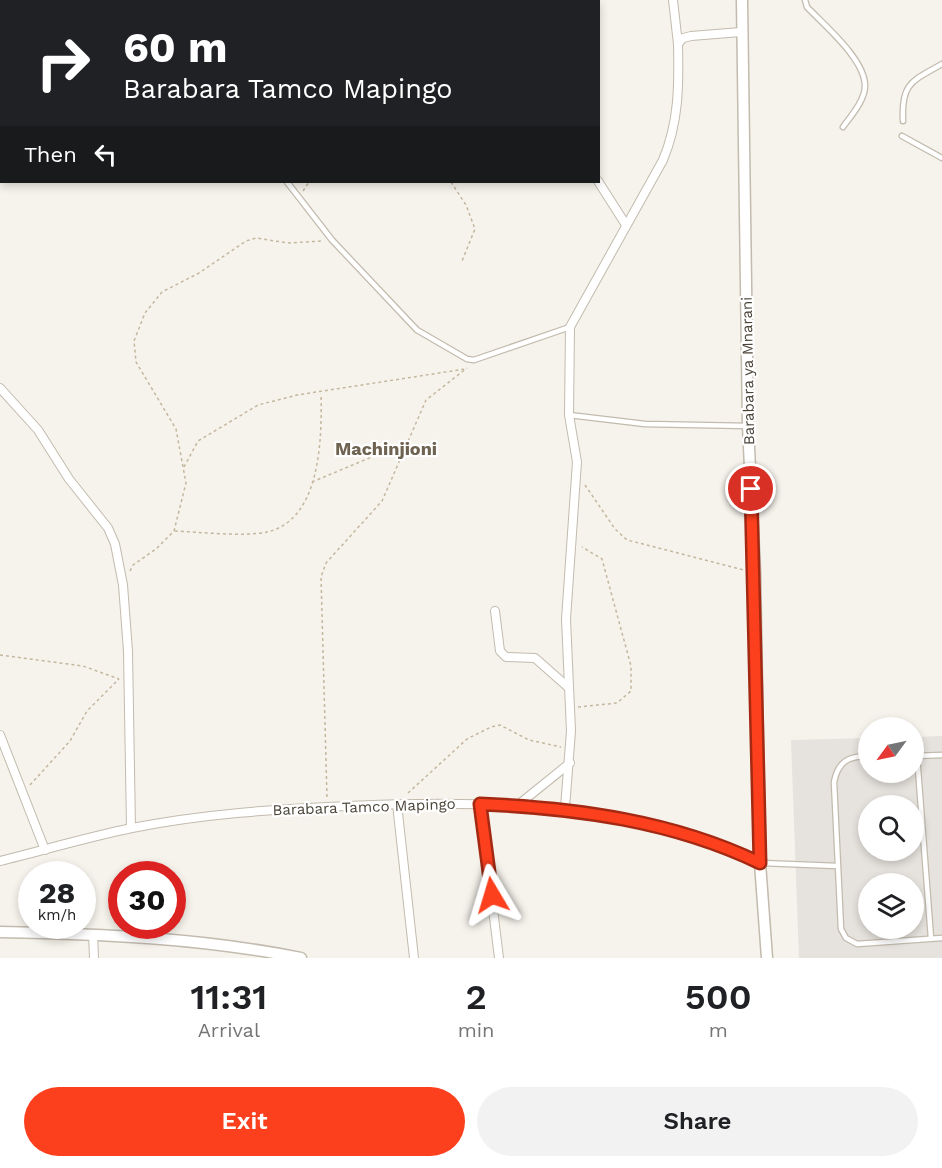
<!DOCTYPE html>
<style>
:root{--surface:#fff;--page:#f2f2f2;--text:#202124;--muted:#757577;--accent:#fc3f1d}
body{margin:0;font-family:"Work Sans",sans-serif;background:var(--page);color:var(--text);height:100vh;display:flex;flex-direction:column;font-size:22px;white-space:nowrap}
*{box-sizing:border-box;margin:0}
p{font-size:20px;color:var(--muted)}
.icon{flex:none;width:33px;height:33px;fill:none;stroke:currentColor;stroke-width:2;stroke-linecap:round;stroke-linejoin:round}
.map{position:relative;height:958px;overflow:hidden}
.sheet{display:flex;flex-direction:column;background:var(--surface);flex:1}
.sheet>*{flex:none}
.hud{position:absolute;left:0px;top:0px;width:600px;height:183px;box-shadow:0 3px 9px #0003;background:#202124;color:#fff;overflow:hidden}
.needle{width:39px;rotate:237deg}
.buttons{position:absolute;left:858px;top:717px;display:grid;gap:12px}
.buttons a{display:grid;place-items:center;width:66px;height:66px;border-radius:50%;background:var(--surface);box-shadow:0 3px 9px #0003;font-size:30px}
.speed{position:absolute;left:18px;top:861px;display:flex;gap:12px;font-size:30px;font-weight:700;text-align:center}
.speed>*{display:grid;place-content:center;width:78px;height:78px;border-radius:50%;background:var(--surface);box-shadow:0 3px 9px #0003;line-height:1}
.speed small{font-size:15px;font-weight:400}
.speed .limit{border:9px solid #d22;background:#fff;color:#111}
.pin{position:absolute;display:grid;place-items:center;width:51px;height:51px;color:#fff;margin:-26px;border:3px solid #fff;border-radius:50%;box-shadow:0 2px 6px #0007}
.me{position:absolute;width:66px;margin:-33px;rotate:353deg;stroke-linejoin:round;filter:drop-shadow(0 0 4px #0008)}
.turn{display:flex;align-items:center;gap:21px;height:126px;padding:0 24px;font-size:27px}
.turn .icon{width:78px;height:78px;stroke-width:2.5}
.turn b{display:block;font-size:42px;line-height:51px}
.then{display:flex;align-items:center;height:57px;padding:0 24px;background:#0003;gap:12px;font-size:22px}
.eta{display:flex;justify-content:space-evenly;align-items:center;height:102px;text-align:center}
.eta b{font-size:36px;font-weight:600;line-height:42px}
.primary-button{display:flex;gap:12px;margin-top:auto;padding:12px 24px}
.primary-button a{flex:1;height:69px;border-radius:36px;background:var(--accent);color:#fff;font-size:24px;font-weight:600;line-height:69px;text-align:center}
.primary-button a+a{background:var(--page);color:var(--text)}
.map>svg:first-child{display:block}
</style>
<div class="map">
<svg width="942" height="958" viewBox="0 0 942 958">
<rect width="100%" height="100%" fill="#f6f3ec"/>
<!-- industrial -->
<path fill="#e6e2dd" fill-rule="evenodd" d="M942 736V958H799L791 740 868 738V772H914V737ZM868 806H914V850H868ZM868 884H914V928H868Z"/>
<g fill="none" stroke-linecap="round" stroke-linejoin="round">
<defs>
<g id="service">
<path d="M805 0 807 7C824 25 865 59 865 86 865 100 851 116 843 127"/>
<path d="M903 121C901 83 912 81 942 64"/>
<polyline points="902,136 942,158"/>
<polyline points="287,182 332,240 417,330 467,359 474,360 570,327"/>
<polyline points="569,415 645,424 748,426"/>
<path d="M868 756C848 756 838 762 834 782L841 929 846 938 857 944 942 938"/>
<polyline points="914,756 942,755"/>
<polyline points="917,756 931,938"/>
<polyline points="760,863 837,866"/>
</g>
<g id="minor">
<polyline points="443,0 444,2"/>
<polyline points="673,0 678,44"/>
<polyline points="102,2 103,0"/>
<polyline points="393,2 396,0"/>
<polyline points="0,166 2,164"/>
<polyline points="598,181 626,225"/>
<polyline points="0,388 38,430 69,479 108,528 115,544 123,585 128,651 131,828"/>
<polyline points="495,611 500,651 506,657 535,658 569,688"/>
<polyline points="0,735 45,850"/>
<polyline points="397,804 414,958"/>
<polyline points="480,804 499,958"/>
<polyline points="518,805 570,763"/>
<path d="M565 808 571 731 566 619 577 462 569 415 570 327 663 160C679 122 679 85 678 44L683 38 691 36 741 32"/>
<path d="M0 861C44 850 88 837 132 828 203 814 275 809 348 806 487 800 632 801 760 863"/>
<polyline points="93,934 94,958"/>
</g>
<g id="tertiary">
<polyline points="742,0 748,426 755,572 760,863 767,958"/>
<path d="M0 932C101 934 202 938 301 958"/>
</g>
</defs>
<!-- service casing -->
<use href="#service" stroke="#c2bbae" stroke-width="7"/>
<!-- minor casing -->
<use href="#minor" stroke="#c2bbae" stroke-width="10"/>
<!-- tertiary casing -->
<use href="#tertiary" stroke="#c2bbae" stroke-width="13"/>
<!-- path -->
<g stroke="#c4b79f" stroke-width="1.5" stroke-dasharray="3 3" stroke-linecap="butt">
<polyline points="414,0 414,2"/>
<polyline points="273,2 274,0"/>
<polyline points="557,2 557,0"/>
<polyline points="0,9 2,10"/>
<polyline points="451,182 466,205 475,229 462,261"/>
<polyline points="303,191 309,182"/>
<polyline points="184,467 198,441 258,405 297,395 465,369"/>
<polyline points="312,482 410,441"/>
<polyline points="585,485 615,529 627,540 744,570"/>
<path d="M175 531C198 532 246 537 267 532 321 520 322 438 321 394"/>
<polyline points="130,571 133,565 156,549 174,531 186,483 176,429 136,362 134,341 145,313 162,292 199,273 246,241 256,238 288,243 322,241"/>
<polyline points="0,655 83,666 119,679"/>
<polyline points="578,707 617,703 631,691 631,666 602,559 582,547"/>
<polyline points="30,785 70,741 87,711 119,679"/>
<polyline points="408,793 467,739 491,727 500,725 529,740 561,747"/>
<polyline points="327,797 321,577 326,563 382,501 426,400 467,368"/>
</g>
<!-- service -->
<use href="#service" stroke="#fff" stroke-width="4.5"/>
<!-- minor -->
<use href="#minor" stroke="#fff" stroke-width="8"/>
<!-- tertiary -->
<use href="#tertiary" stroke="#fff" stroke-width="10"/>
</g>
<g fill="none" stroke-linecap="round" stroke-linejoin="round">
<defs>
<path id="route" d="M492 895 480 804C576 808 673 821 760 863L751 489"/>
</defs>
<!-- route casing -->
<use href="#route" stroke="#a42913" stroke-width="15"/>
<!-- route -->
<use href="#route" stroke="#fc3f1d" stroke-width="10"/>
</g>
<g text-anchor="middle" dominant-baseline="central" stroke-width="4.5" stroke-linejoin="round" paint-order="stroke">
<!-- street labels -->
<g font-size="15" fill="#4b4439" stroke="#fff">
<text transform="translate(748 371) rotate(-91)">Barabara ya Mnarani</text>
<text transform="translate(364 807) rotate(-2)">Barabara Tamco Mapingo</text>
</g>
<!-- quarter labels -->
<g font-size="18" font-weight="bold" fill="#6e6250" stroke="#fff">
<text x="386" y="448">Machinjioni</text>
</g>
</g>
</svg>
<div class="buttons">
<a><svg class="needle" viewBox="-14 -14 28 28"><path d="M0-13l5 13h-10z" fill="#e53935"/><path d="M0 13l5-13h-10z" fill="#757577"/></svg></a>
<a><svg class="icon" aria-label="search" viewBox="0 0 24 24"><circle cx="10" cy="10" r="6"/><path d="M15 15l6 6"/></svg></a>
<a><svg class="icon" aria-label="layers" viewBox="0 0 24 24"><path d="M12 4l9 5-9 5-9-5zM3 14l9 5 9-5"/></svg></a>
</div>
<div class="speed"><div>28<small>km/h</small></div><div class="limit">30</div></div>
<div class="pin" style="left:751px;top:489px;background:#d93025"><svg class="icon" aria-label="arrive" viewBox="0 0 24 24"><path d="M6 21V4h12l-3 4 3 4H6"/></svg></div>
<svg class="me" style="left:492px;top:895px" viewBox="-20 -20 40 40"><path d="M0-17L14 15 0 8-14 15z" fill="#fc3f1d" stroke="#fff" stroke-width="4"/></svg>
<div class="hud">
<div class="turn"><svg class="icon" aria-label="right" viewBox="0 0 24 24"><path d="M7 20v-9h11M14 6l5 5-5 5"/></svg><div><b>60 m</b>Barabara Tamco Mapingo</div></div>
<div class="then">Then<svg class="icon" aria-label="left" viewBox="0 0 24 24"><path d="M17 20v-9H6M10 6l-5 5 5 5"/></svg></div>
</div>
</div>
<section class="sheet">
<div class="eta">
<div><b>11:31</b><p>Arrival</p></div>
<div><b>2</b><p>min</p></div>
<div><b>500</b><p>m</p></div>
</div>
<div class="primary-button"><a>Exit</a><a>Share</a></div>
</section>
